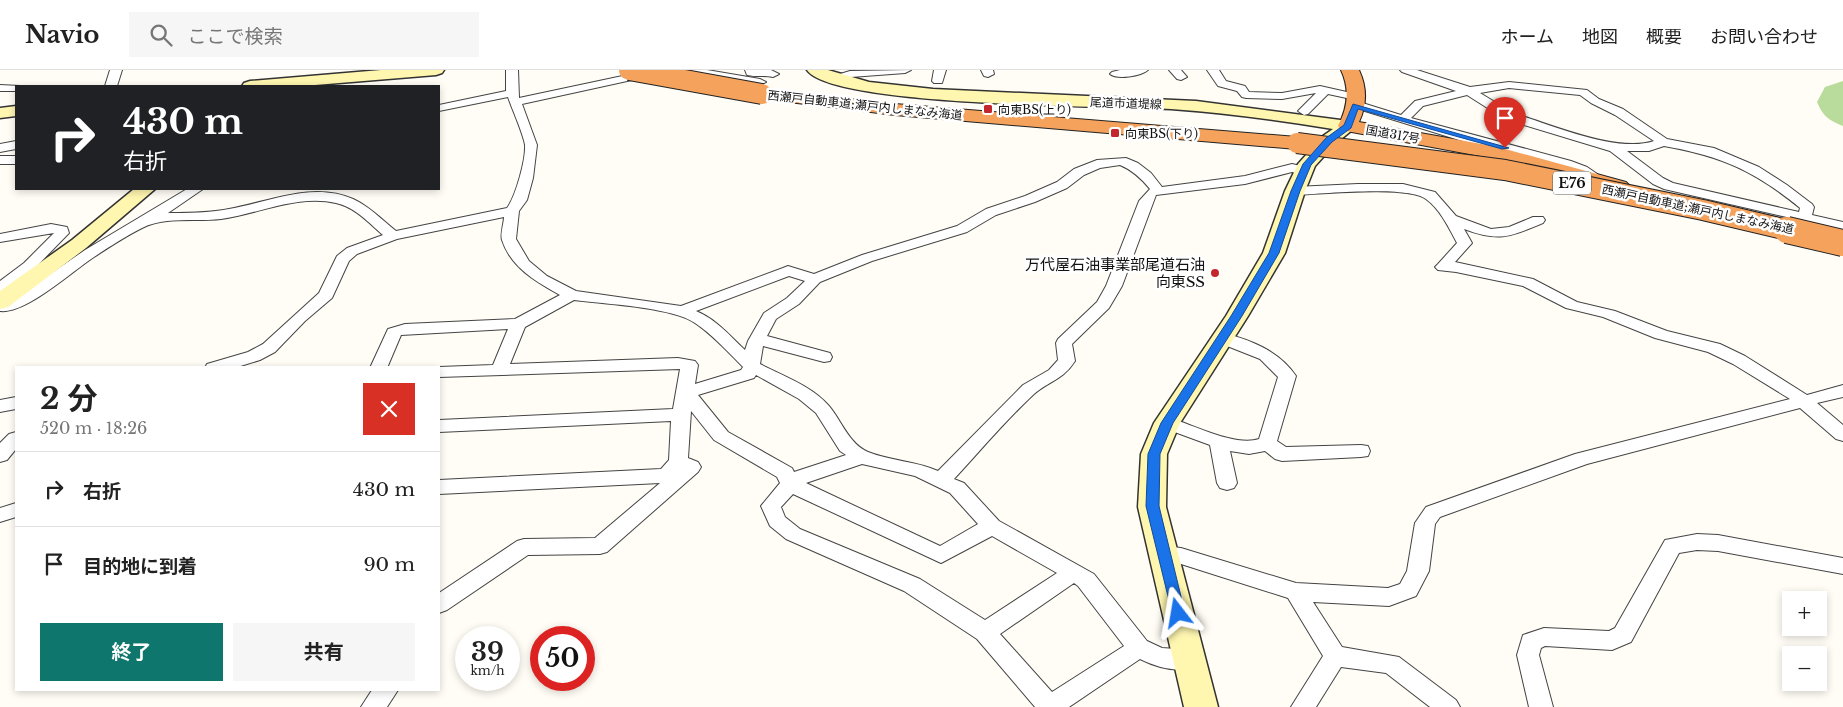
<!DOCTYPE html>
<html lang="ja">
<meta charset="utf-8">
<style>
:root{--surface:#fff;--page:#f6f6f6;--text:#222;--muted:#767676;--line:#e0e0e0;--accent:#0f766e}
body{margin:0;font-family:"Libre Baskerville","Noto Sans JP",serif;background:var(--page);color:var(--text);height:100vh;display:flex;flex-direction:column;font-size:19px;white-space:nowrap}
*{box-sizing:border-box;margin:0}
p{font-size:16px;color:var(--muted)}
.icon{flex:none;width:28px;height:28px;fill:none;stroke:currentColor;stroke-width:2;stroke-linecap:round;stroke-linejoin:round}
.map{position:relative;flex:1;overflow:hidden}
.drawer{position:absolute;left:15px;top:296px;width:425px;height:325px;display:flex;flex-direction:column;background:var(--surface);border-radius:0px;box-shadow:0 2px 8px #0003}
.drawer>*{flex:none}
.guide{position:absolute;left:15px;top:15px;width:425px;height:105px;border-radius:0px;box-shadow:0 2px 8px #0003;background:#202124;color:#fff;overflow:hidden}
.controls{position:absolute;left:1782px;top:521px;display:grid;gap:10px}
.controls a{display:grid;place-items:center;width:45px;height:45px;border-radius:0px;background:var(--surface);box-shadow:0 2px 8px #0003;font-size:25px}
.speed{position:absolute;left:455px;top:556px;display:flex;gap:10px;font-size:25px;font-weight:700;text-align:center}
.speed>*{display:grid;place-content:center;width:65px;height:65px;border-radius:50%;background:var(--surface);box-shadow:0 2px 8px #0003;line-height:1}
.speed small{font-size:12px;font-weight:400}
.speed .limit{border:8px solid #d22;background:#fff;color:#111}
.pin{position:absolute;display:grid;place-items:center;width:42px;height:42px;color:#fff;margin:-51px -21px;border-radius:50% 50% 50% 0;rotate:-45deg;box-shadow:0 0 5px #0007}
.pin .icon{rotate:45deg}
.me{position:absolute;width:55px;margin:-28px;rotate:346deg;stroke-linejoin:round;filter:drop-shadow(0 0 4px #0008)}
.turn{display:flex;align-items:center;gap:18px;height:105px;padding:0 25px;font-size:22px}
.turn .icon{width:65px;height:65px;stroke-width:2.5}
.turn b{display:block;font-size:35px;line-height:42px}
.round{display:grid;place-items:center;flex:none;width:52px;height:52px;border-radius:0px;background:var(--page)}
.headline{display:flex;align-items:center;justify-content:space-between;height:85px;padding:0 25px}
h1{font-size:30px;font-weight:700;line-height:38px}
.primary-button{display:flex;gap:10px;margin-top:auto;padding:10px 25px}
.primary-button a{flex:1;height:58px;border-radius:0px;background:var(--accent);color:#fff;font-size:20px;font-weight:700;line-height:58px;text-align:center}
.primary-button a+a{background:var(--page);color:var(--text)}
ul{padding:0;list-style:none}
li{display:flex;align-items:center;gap:15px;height:75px;padding:0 25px;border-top:1px solid var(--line)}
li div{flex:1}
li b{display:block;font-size:19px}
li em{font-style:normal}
header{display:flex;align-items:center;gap:30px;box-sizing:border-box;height:70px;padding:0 25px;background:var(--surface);border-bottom:1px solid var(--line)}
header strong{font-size:24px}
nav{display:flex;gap:28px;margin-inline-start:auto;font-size:18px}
.search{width:350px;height:45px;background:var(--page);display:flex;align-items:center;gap:12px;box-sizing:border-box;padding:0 18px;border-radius:0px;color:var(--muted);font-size:19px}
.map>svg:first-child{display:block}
</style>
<header>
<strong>Navio</strong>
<div class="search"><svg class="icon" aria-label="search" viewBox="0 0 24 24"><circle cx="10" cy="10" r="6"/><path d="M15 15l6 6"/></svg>ここで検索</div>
<nav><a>ホーム</a><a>地図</a><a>概要</a><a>お問い合わせ</a></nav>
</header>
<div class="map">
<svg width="1843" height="637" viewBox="0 0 1843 637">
<rect width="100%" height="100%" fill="#fffdf5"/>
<!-- forest -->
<path fill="#b9dc9c" d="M1843 11V56C1828 50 1823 46 1817 32L1825 17Z"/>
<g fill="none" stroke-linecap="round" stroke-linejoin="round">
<defs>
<g id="street">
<polygon points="110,0 122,0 117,16 105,16"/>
<path d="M506 0H518L519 28 646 1 650 2 652 4 650 6 522 34 537 75 533 108 527 130 519 141 516 169 529 191 547 206 576 221 681 236 783 198 788 196 814 204 862 185 957 156 986 139 1025 126 1057 112 1074 99 1097 90 1126 88 1138 93 1151 103 1162 117 1245 106 1292 94 1309 98 1311 101 1304 105 1292 102 1245 114 1156 125 1122 216 1109 238 1072 274 1075 291C1063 310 1049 311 1034 324 1006 350 980 381 954 409L964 413 999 451 1094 504 1147 571 1162 578 1190 580 1198 583 1202 590 1198 597C1179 603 1158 598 1140 589L1069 637H1035L977 569 904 521 786 469 770 456 761 436 780 413 777 407 714 370 691 341 688 388 698 392 701 397 698 402 607 482 600 484 528 485 447 540 439 543V523L517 471 524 469 595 468 660 413 439 424V410L661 399 669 390 671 351 439 362V350L673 339 680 299 439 307V298H436L439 297 493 295 508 259 401 265 387 298H370L388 259 405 254 515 249 560 225C537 212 511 198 502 170 500 164 504 153 504 147L397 169 357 184 349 191 332 228 305 251 275 282 260 290 234 298H205L207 294 248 282 263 274 319 223 337 186 347 178 383 165C369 153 355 137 336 133 298 124 258 144 221 149 196 152 165 146 142 158 126 166 109 177 94 187 71 202 26 244 0 241V231L6 232 16 228 85 180 187 119H203L168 143C188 143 209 143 229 139 269 132 313 111 353 129 369 136 382 150 396 161L507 138C516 126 526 89 525 75 523 63 512 39 508 27L439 41V35L506 21ZM1120 95C1132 100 1141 108 1150 119L1139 131 1106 216 1097 232 1058 269 1056 273 1058 290 1049 300 1023 315 938 401C916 391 890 391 868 382 849 374 841 350 829 336 812 316 783 306 760 294L763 276 824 292 830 291 832 287 830 283 767 266 776 249 799 234 820 212 872 191 967 162 996 145 1035 132 1067 118 1084 105 1100 98ZM789 206 805 211 787 228 764 243 748 271 745 280C730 266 716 249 696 241ZM574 230C604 234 672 237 695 253 713 265 728 282 743 297L741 300 695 314 698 295 695 291 678 288 510 294 525 257ZM756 305 799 329 816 343 840 381 846 385 794 402 792 398 728 362 698 325 754 308ZM862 394 915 406 950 423 978 454 940 476 806 413ZM793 424 941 493 992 466 1057 503 985 550 920 509 800 459 785 447 781 437ZM1074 513 1078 516 1124 576 1052 622 1000 564Z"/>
<polygon points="680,0 707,0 760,9 766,12 760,15 686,3"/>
<path d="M745 0H771L779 4 773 7C764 5 756 7 747 5Z"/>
<polygon points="911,0 905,3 851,7 834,12 828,9 830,7 850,1"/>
<polygon points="934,0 946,0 942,13 934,13 932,11"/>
<polygon points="981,0 993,0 994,4 988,7 984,6"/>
<path d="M1120 0H1148C1141 6 1117 10 1110 4L1112 2Z"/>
<polygon points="1169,0 1181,0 1187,7 1181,10 1177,9"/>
<polygon points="1207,0 1219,0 1226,11 1245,16 1249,22 1282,23 1320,16 1360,25 1362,27 1356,30 1328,24 1308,44 1304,45 1298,41 1316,23 1282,29 1246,28 1242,27 1237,21 1218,16"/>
<path d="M1400 0H1417L1470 17 1509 12 1587 20 1599 29 1623 39 1667 69 1714 78 1759 97 1787 115 1812 134 1814 137 1812 145 1843 152V160L1664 119 1653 114 1610 81 1514 52 1500 46 1467 25 1423 36 1411 48 1571 91 1587 97 1606 110 1604 113C1595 115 1572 101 1561 97L1459 70 1352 37 1350 35 1352 33 1356 31 1401 45 1415 31 1456 21 1402 2ZM1509 18 1580 25 1591 33 1615 45 1654 71C1619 83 1557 57 1522 46L1508 40 1480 23ZM1664 76C1721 86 1755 101 1800 138L1799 142 1673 113 1663 108 1627 81H1649Z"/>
<polygon points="0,15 20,16 16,16 16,21 0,21"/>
<polygon points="16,71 16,79 0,82 0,74"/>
<rect x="0" y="86" width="16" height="8"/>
<path d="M1358 114H1403L1435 122 1456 146 1491 159 1509 157 1533 147H1543L1545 150 1543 153C1509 167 1499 172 1464 159L1472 173 1455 192 1533 209 1577 232 1615 241 1667 261 1720 274 1745 286 1807 325 1843 315V327L1817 333 1843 355V371L1836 369 1800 338 1587 394 1440 447 1435 454 1429 501 1416 526 1389 536 1313 532 1342 577 1399 587 1456 630 1460 637H1430L1386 603 1341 597 1316 637H1291L1323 586 1288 528 1181 494 1157 490 1154 484 1157 478 1164 476 1181 478 1296 513 1388 518 1400 514 1407 501 1415 453 1426 437 1575 384 1790 329 1733 294 1708 282 1655 268 1603 247 1566 238 1523 216 1456 202 1438 200 1435 197 1438 194 1457 173C1449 158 1440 139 1426 129 1407 115 1321 124 1295 125L1288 121 1295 117Z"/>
<polygon points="51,154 67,157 69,163 34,199 5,222 0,224 0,211 24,193 54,163 0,172 0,164"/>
<path d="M1223 263C1251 270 1279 281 1296 306L1277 371 1286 377 1361 375 1368 376 1370 381 1368 386 1361 387 1282 391 1275 389 1265 381 1249 384 1230 381 1237 413 1234 418 1227 420 1220 418 1217 413 1210 375 1161 357 1158 353 1161 349 1167 347C1192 354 1234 377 1259 369L1278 307 1260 289 1217 272 1215 268 1217 264Z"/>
<polygon points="16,327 16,339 0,342 0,330"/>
<polygon points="16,362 16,379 7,390 0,392 0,373 9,364"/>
<polygon points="16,433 16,447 0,452 0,438"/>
<polygon points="1697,464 1718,465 1843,488 1843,504 1718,481 1697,480 1679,483 1631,572 1612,580 1545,576 1541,578 1539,585 1553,637 1529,637 1517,585 1523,565 1544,558 1609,561 1615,558 1665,470"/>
<polygon points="372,620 398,620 387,637 361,637"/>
</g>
<g id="secondary">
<polygon points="381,0 444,0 442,3 436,5 303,16 242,16 244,13 250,11"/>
<path d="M807 0H828L869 12 933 19 1196 31 1348 51 1354 52 1357 56 1335 74 1315 96 1305 121 1285 183 1248 246 1180 353 1167 384 1166 437 1218 637H1184L1138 437 1141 384 1154 353 1226 246 1263 183 1285 121 1298 94 1323 66 1333 59C1279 50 1225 43 1171 39 1115 36 832 37 807 0Z"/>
<polygon points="16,36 16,46 0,48 0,38"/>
<polygon points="134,119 155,119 86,178 8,237 0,239 0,221 72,170"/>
</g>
<g id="highway">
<path d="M1341 0H1359C1367 17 1367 35 1359 52L1498 77 1626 112 1630 116 1626 120 1619 122 1496 89 1341 60 1338 56C1348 37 1350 19 1341 0Z"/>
<polygon points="762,19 895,34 1297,67 1304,69 1307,73 1304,77 1297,79 895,45 756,28 753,24 756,20"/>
</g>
</defs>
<!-- street casing -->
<use href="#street" stroke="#444" stroke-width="2"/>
<!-- secondary casing -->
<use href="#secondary" stroke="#333" stroke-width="3"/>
<!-- highway casing -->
<use href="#highway" stroke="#222" stroke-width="2"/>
<!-- street -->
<use href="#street" fill="#fff" fill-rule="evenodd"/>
<!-- secondary -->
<use href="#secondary" fill="#fff6b0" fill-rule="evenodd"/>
<!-- highway -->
<use href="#highway" fill="#f5a25d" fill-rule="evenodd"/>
<defs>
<g id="highway-bridge-far1">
<polyline points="629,0 762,24"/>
<polyline points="1297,73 1505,100 1703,140 1792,161"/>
</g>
<polyline id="highway-bridge" points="1787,160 1843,173"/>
</defs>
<!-- highway-bridge-far1 casing -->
<use href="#highway-bridge-far1" stroke="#222" stroke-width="22" stroke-linecap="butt"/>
<!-- highway-bridge casing -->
<use href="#highway-bridge" stroke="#222" stroke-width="28" stroke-linecap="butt"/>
<!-- highway-bridge-far1 -->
<use href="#highway-bridge-far1" stroke="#f5a25d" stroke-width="20"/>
<!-- highway-bridge -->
<use href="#highway-bridge" stroke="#f5a25d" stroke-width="26"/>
</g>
<!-- route -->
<polygon fill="#1a73e8" stroke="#114b97" points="1353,34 1509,78 1502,79 1358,39 1351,58 1332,72 1311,95 1300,121 1279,183 1242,246 1173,353 1160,384 1159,436 1185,543 1183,547 1178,548 1173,547 1146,436 1148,384 1161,353 1231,246 1269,183 1291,121 1303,94 1326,68 1344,55"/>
<!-- markers -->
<g fill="#c4262e" stroke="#fff" stroke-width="2">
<rect x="983" y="34" width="10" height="10" rx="2.5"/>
<rect x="1110" y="58" width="10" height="10" rx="2.5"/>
<circle cx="1215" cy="203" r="5"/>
</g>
<g text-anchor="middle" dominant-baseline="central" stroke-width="5" stroke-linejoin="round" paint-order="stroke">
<!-- far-street labels -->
<g font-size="12" fill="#111" stroke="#fff">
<text transform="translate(1126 33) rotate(2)">尾道市道堤線</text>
<text transform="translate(865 35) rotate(6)">西瀬戸自動車道;瀬戸内しまなみ海道</text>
<text transform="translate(1393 64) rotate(10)">国道317号</text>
<text transform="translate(1698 139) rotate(12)">西瀬戸自動車道;瀬戸内しまなみ海道</text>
</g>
<!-- far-poi labels -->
<g font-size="12" fill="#111" stroke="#fff" text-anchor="start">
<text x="998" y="39">向東BS(上り)</text>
<text x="1125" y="63">向東BS(下り)</text>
</g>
<!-- shield labels -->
<rect fill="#fff" stroke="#585858" stroke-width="1" x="1553" y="101.5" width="38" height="23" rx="4"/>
<g font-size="14" font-weight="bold" fill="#111">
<text x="1572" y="113">E76</text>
</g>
<!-- poi labels -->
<g font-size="15" fill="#111" stroke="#fff" text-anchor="end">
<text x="1205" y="194">万代屋石油事業部尾道石油<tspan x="1205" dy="17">向東SS</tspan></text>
</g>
</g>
</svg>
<div class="controls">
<a>+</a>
<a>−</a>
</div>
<div class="speed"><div>39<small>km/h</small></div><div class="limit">50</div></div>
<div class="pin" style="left:1505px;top:78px;background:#d93025"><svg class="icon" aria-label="arrive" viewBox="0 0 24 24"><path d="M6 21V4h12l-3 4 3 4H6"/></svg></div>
<svg class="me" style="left:1178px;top:543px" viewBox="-20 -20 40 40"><path d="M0-17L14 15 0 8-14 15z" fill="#1a73e8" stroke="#fff" stroke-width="4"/></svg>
<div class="guide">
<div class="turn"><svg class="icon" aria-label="right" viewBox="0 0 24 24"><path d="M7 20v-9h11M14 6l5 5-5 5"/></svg><div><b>430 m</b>右折</div></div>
</div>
<section class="drawer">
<div class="headline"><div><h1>2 分</h1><p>520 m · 18:26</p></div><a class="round" style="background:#d93025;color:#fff"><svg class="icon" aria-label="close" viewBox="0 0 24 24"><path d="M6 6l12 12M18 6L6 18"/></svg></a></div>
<ul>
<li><svg class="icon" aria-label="right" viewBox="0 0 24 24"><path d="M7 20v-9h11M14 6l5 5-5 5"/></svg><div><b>右折</b></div><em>430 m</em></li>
<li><svg class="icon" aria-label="arrive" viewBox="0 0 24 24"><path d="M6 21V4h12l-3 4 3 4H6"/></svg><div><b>目的地に到着</b></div><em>90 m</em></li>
</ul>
<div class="primary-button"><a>終了</a><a>共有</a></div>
</section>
</div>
